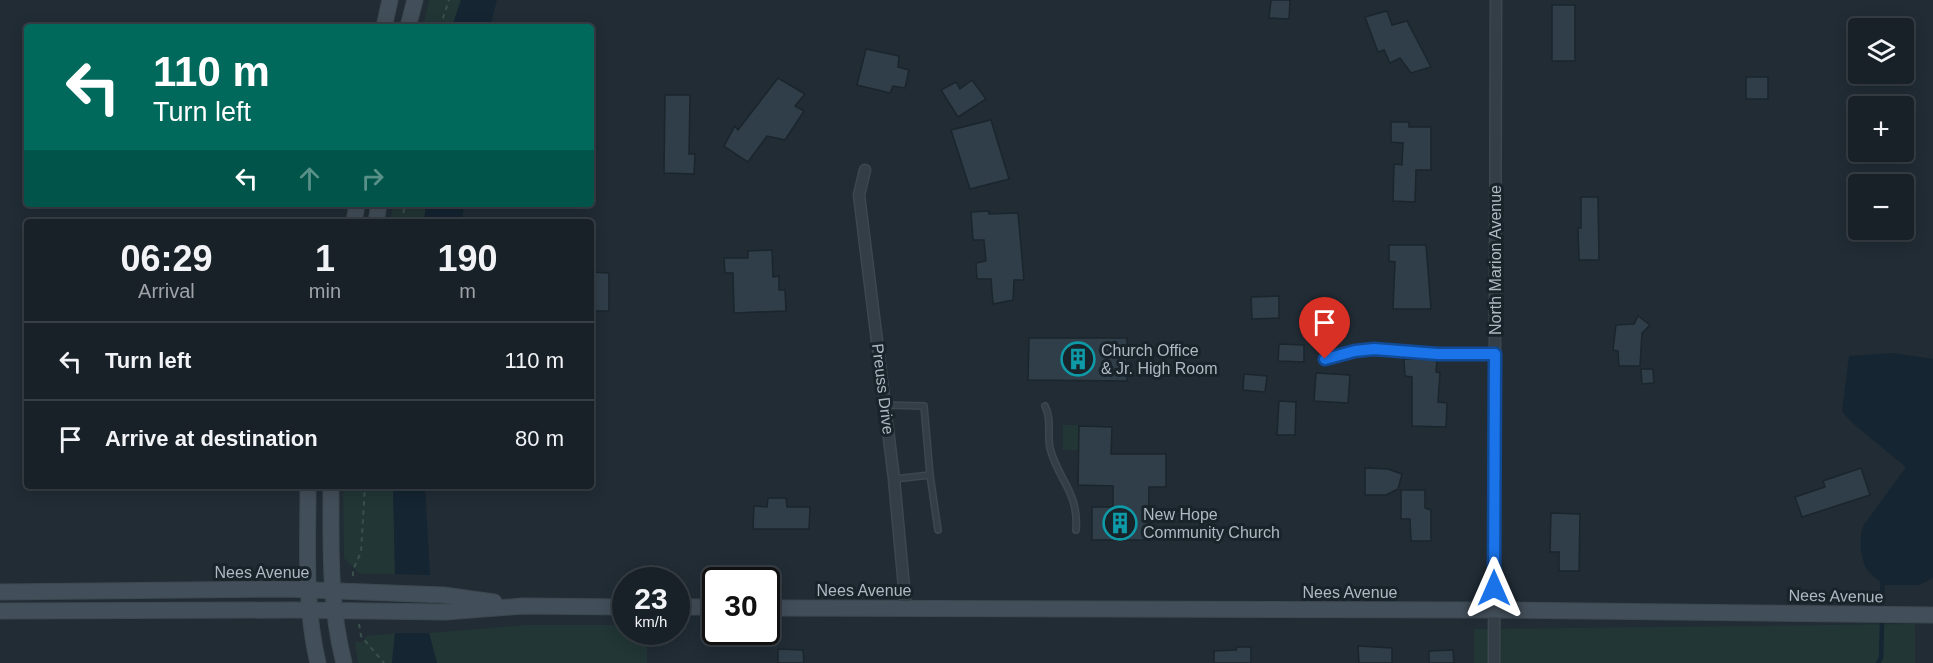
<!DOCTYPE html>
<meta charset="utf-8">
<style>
:root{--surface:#192128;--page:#222930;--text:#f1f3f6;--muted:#9fa3a8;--line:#373e45}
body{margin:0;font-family:Helvetica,sans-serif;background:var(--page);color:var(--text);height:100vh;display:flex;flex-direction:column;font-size:22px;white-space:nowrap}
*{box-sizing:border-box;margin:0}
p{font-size:20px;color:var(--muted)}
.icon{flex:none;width:33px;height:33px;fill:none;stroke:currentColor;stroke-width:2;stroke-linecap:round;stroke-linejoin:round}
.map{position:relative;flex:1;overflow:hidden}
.side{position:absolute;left:24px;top:219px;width:570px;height:270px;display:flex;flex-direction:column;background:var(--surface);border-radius:6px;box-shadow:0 3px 15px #0003,0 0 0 2px var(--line)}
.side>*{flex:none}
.top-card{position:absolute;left:24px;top:24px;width:570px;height:183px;border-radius:6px;box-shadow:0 3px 15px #0003,0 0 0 2px var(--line);background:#00695c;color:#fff;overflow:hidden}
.buttons{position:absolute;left:1848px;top:18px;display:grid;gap:12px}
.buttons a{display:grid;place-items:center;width:66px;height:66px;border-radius:6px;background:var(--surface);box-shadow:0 3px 15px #0003,0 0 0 2px var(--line);font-size:30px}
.speed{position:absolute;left:612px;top:567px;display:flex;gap:12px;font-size:30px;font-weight:700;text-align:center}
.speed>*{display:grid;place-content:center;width:78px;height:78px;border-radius:50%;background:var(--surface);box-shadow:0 3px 15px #0003,0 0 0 2px var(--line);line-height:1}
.speed small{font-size:15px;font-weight:400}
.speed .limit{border:3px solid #111;border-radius:9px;background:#fff;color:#111}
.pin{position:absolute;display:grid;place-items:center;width:51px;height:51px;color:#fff;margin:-62px -26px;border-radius:50% 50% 50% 0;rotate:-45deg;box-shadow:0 0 6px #0007}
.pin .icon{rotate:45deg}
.me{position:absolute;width:66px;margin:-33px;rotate:0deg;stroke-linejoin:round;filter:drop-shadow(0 0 4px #0008)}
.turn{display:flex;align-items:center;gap:21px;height:126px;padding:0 30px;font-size:27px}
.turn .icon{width:78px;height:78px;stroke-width:2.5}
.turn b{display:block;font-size:42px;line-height:51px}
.lanes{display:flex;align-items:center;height:57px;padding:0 30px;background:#0003;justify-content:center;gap:30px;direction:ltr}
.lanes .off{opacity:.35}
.eta{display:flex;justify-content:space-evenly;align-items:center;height:102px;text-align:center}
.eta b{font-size:36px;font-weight:700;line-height:42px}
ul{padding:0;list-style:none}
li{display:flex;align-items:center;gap:18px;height:78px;padding:0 30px;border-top:2px solid var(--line)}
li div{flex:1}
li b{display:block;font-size:22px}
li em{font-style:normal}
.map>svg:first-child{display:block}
</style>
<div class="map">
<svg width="1933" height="663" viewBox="0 0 1933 663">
<rect width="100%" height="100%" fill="#212c35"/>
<!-- green -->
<g fill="#223636">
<polygon points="429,0 461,0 452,27 423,27"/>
<polygon points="393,204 426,204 424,222 390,222"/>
<rect x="1063" y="425" width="15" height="25"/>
<polygon points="343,486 393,486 395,574 360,574 344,558"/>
<polygon points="1915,624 1915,663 1474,663 1474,629"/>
<polygon points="524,625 625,625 626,632 647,632 647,663 437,663 429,633"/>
<polygon points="395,633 392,663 358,663 355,642 362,642 367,636"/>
</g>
<!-- water -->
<g fill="#152532">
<polygon points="461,0 497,0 490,27 452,27"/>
<polygon points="426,204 464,204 462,222 424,222"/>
<path d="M1893 353 1933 359V578L1919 585H1884C1879 580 1872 576 1868 571 1860 560 1859 538 1863 526L1906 467 1858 428 1842 412 1849 356Z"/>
<polygon points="393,486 425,486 430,575 395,574"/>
<polygon points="395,633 429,633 437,663 392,663"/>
</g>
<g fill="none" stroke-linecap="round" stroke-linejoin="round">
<!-- stream -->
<g stroke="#152532" stroke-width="4.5">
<polyline points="1882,597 1883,580"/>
<polyline points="1878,663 1881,658 1882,623"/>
</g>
</g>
<!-- building -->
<g fill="#303e49" stroke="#1b252c" stroke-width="1.5">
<polygon points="1271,0 1290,0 1289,19 1269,18"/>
<rect x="1552" y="5" width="23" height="56"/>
<polygon points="1387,11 1392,25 1407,21 1431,67 1411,73 1400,58 1390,63 1384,50 1378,52 1365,17"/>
<polygon points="866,49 899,56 898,67 909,70 905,88 893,86 890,93 857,85"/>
<rect x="1746" y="77" width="22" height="22"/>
<polygon points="778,78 805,94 795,106 804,111 785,140 767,136 748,162 724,146 735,126 738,130"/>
<polygon points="972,80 986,99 958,117 941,90 956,82 960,89"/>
<polygon points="665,95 690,95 689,154 695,154 694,174 664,173"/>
<polygon points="991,120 1009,179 970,189 951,130"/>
<polygon points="1391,122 1409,122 1409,127 1431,127 1431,170 1416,170 1415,202 1393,201 1394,164 1402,165 1403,143 1391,142"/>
<polygon points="1581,197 1598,197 1599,260 1579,260 1578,228 1581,228"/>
<polygon points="989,211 989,214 1018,213 1024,280 1014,280 1013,300 993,304 991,279 977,279 976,263 986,261 984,240 973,240 971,212"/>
<polygon points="1389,245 1426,245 1431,309 1393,309 1395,262 1389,261"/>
<polygon points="772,250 773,277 779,276 779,290 785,290 786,311 734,313 733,273 725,273 724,258 748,258 748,251"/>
<polygon points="591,272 609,273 609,311 591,311"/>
<polygon points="1279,296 1279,318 1252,319 1251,297"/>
<polygon points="1638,316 1650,325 1642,333 1640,366 1619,366 1618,351 1613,350 1616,325 1634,324"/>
<polygon points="1029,338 1127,338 1127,381 1028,380"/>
<polygon points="1279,344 1304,345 1304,362 1278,361"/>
<polygon points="1404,359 1437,359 1436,372 1440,373 1438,402 1447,403 1446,427 1412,426 1412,377 1405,376"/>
<polygon points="1641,369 1653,369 1654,383 1642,384"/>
<polygon points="1316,373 1350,375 1348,403 1314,401"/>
<polygon points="1244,374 1267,376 1265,392 1243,390"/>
<polygon points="1279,401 1296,402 1295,435 1277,435"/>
<polygon points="1079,426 1112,427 1111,454 1166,454 1166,487 1149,487 1148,540 1092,540 1092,507 1113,507 1113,486 1078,485"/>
<polygon points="1365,468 1388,469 1402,474 1398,489 1386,495 1365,495"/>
<polygon points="1861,468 1870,495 1802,517 1795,497 1825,487 1823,481"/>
<polygon points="1401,490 1425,490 1425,508 1431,510 1431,541 1411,541 1410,519 1401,519"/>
<polygon points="768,498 786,498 787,507 810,507 809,529 753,529 754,506 767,507"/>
<polygon points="1551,513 1580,514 1579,571 1559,571 1559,552 1550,552"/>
<polygon points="1358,646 1392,648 1392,663 1359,663"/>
<polygon points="1237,647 1251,647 1251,663 1214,663 1214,651 1236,650"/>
<polygon points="778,649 803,650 804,663 778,663"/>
<polygon points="1453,650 1454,663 1429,663 1429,651"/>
</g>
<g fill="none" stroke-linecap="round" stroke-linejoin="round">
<defs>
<g id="service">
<polyline points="1325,359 1355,351 1374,349 1439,354 1495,354"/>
<polyline points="885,405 924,406 930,475 938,530"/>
<path d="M1045 406C1052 419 1047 434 1050 448 1058 480 1079 492 1076 530"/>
<polyline points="894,479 930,475"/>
</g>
<g id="minor">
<polyline points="865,170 859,195 894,479 906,609"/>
<polyline points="1494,663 1496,0"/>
</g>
<g id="secondary">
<polyline points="384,27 390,0"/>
<polyline points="408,27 415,0"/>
<polyline points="354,222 357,204"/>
<polyline points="376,222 379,204"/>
<path d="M308 486C308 545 304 605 318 663"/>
<path d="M331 486C331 545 329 605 344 663"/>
<polyline points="0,592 286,589 443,595 494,602"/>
<polyline points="676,607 716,607"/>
<polyline points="766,608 1494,610 1933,615"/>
<polyline points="0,611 291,610 445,612 523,606 626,607"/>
</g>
</defs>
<!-- service casing -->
<use href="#service" stroke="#3d474f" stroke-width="8"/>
<!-- minor casing -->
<use href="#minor" stroke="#3d474f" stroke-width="13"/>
<!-- secondary casing -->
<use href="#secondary" stroke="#3d474f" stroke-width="17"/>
<!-- path -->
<g stroke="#3b4f4d" stroke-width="2" stroke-dasharray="4.5 4.5" stroke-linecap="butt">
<polyline points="440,27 449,0"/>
<polyline points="402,222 405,204"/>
<polyline points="353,576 353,570 361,552 365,486"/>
<polyline points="359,624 361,636 384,663"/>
</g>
<!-- service -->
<use href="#service" stroke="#343e46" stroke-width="5"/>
<!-- minor -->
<use href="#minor" stroke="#343e46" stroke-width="10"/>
<!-- secondary -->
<use href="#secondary" stroke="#424e59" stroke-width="15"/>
</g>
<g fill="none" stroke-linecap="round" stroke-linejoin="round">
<defs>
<polyline id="route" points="1325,359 1355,351 1374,349 1438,354 1495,354 1494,588"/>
</defs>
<!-- route casing -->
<use href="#route" stroke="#114b97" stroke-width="15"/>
<!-- route -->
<use href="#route" stroke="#1a73e8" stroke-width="10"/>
</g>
<!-- icons -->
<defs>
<symbol id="building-ring" viewBox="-11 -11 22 22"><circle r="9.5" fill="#19232a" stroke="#0f9aa8" stroke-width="1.5"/><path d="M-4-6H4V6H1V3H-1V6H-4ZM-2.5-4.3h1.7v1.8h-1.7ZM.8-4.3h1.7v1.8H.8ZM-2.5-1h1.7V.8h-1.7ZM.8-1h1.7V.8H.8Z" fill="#0f9aa8"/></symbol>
</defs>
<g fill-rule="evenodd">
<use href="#building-ring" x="1059" y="340" width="38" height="38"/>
<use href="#building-ring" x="1101" y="504" width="38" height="38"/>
</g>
<g text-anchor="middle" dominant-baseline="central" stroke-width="6" stroke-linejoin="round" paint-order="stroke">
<!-- street labels -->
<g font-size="16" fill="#aeb9c3" stroke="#19232a">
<text transform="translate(1495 260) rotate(-90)">North Marion Avenue</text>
<text transform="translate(883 389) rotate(83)">Preuss Drive</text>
<text x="262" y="572">Nees Avenue</text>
<text x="864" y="590">Nees Avenue</text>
<text x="1350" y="592">Nees Avenue</text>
<text transform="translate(1836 596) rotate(1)">Nees Avenue</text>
</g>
<!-- poi labels -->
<g font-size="16" fill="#aeb9c3" stroke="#19232a" text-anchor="start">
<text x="1101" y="350">Church Office<tspan x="1101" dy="18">&amp; Jr. High Room</tspan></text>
<text x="1143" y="514">New Hope<tspan x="1143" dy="18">Community Church</tspan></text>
</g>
</g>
</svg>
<div class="buttons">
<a><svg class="icon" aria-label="layers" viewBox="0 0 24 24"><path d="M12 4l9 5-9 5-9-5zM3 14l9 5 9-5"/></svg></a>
<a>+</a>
<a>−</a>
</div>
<div class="speed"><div>23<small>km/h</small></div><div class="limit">30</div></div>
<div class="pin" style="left:1325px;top:359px;background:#d93025"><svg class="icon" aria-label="arrive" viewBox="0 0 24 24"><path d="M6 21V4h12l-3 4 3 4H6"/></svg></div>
<svg class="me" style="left:1494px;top:588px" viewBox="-20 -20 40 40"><path d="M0-17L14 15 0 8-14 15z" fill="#1a73e8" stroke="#fff" stroke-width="4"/></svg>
<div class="top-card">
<div class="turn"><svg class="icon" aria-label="left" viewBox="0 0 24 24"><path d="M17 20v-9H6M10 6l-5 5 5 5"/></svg><div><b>110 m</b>Turn left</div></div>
<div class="lanes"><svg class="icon" aria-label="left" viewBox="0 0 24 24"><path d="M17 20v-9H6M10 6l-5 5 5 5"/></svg><svg class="icon off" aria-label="ahead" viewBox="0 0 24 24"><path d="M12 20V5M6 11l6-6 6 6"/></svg><svg class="icon off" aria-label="right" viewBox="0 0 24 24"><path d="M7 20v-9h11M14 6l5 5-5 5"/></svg></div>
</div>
<section class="side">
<div class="eta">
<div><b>06:29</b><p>Arrival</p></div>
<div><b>1</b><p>min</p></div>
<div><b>190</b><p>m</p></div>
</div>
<ul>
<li><svg class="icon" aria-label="left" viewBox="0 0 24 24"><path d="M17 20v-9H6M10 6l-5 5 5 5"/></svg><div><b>Turn left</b></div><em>110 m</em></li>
<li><svg class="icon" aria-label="arrive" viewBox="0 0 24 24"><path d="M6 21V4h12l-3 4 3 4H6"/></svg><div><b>Arrive at destination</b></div><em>80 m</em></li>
</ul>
</section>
</div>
